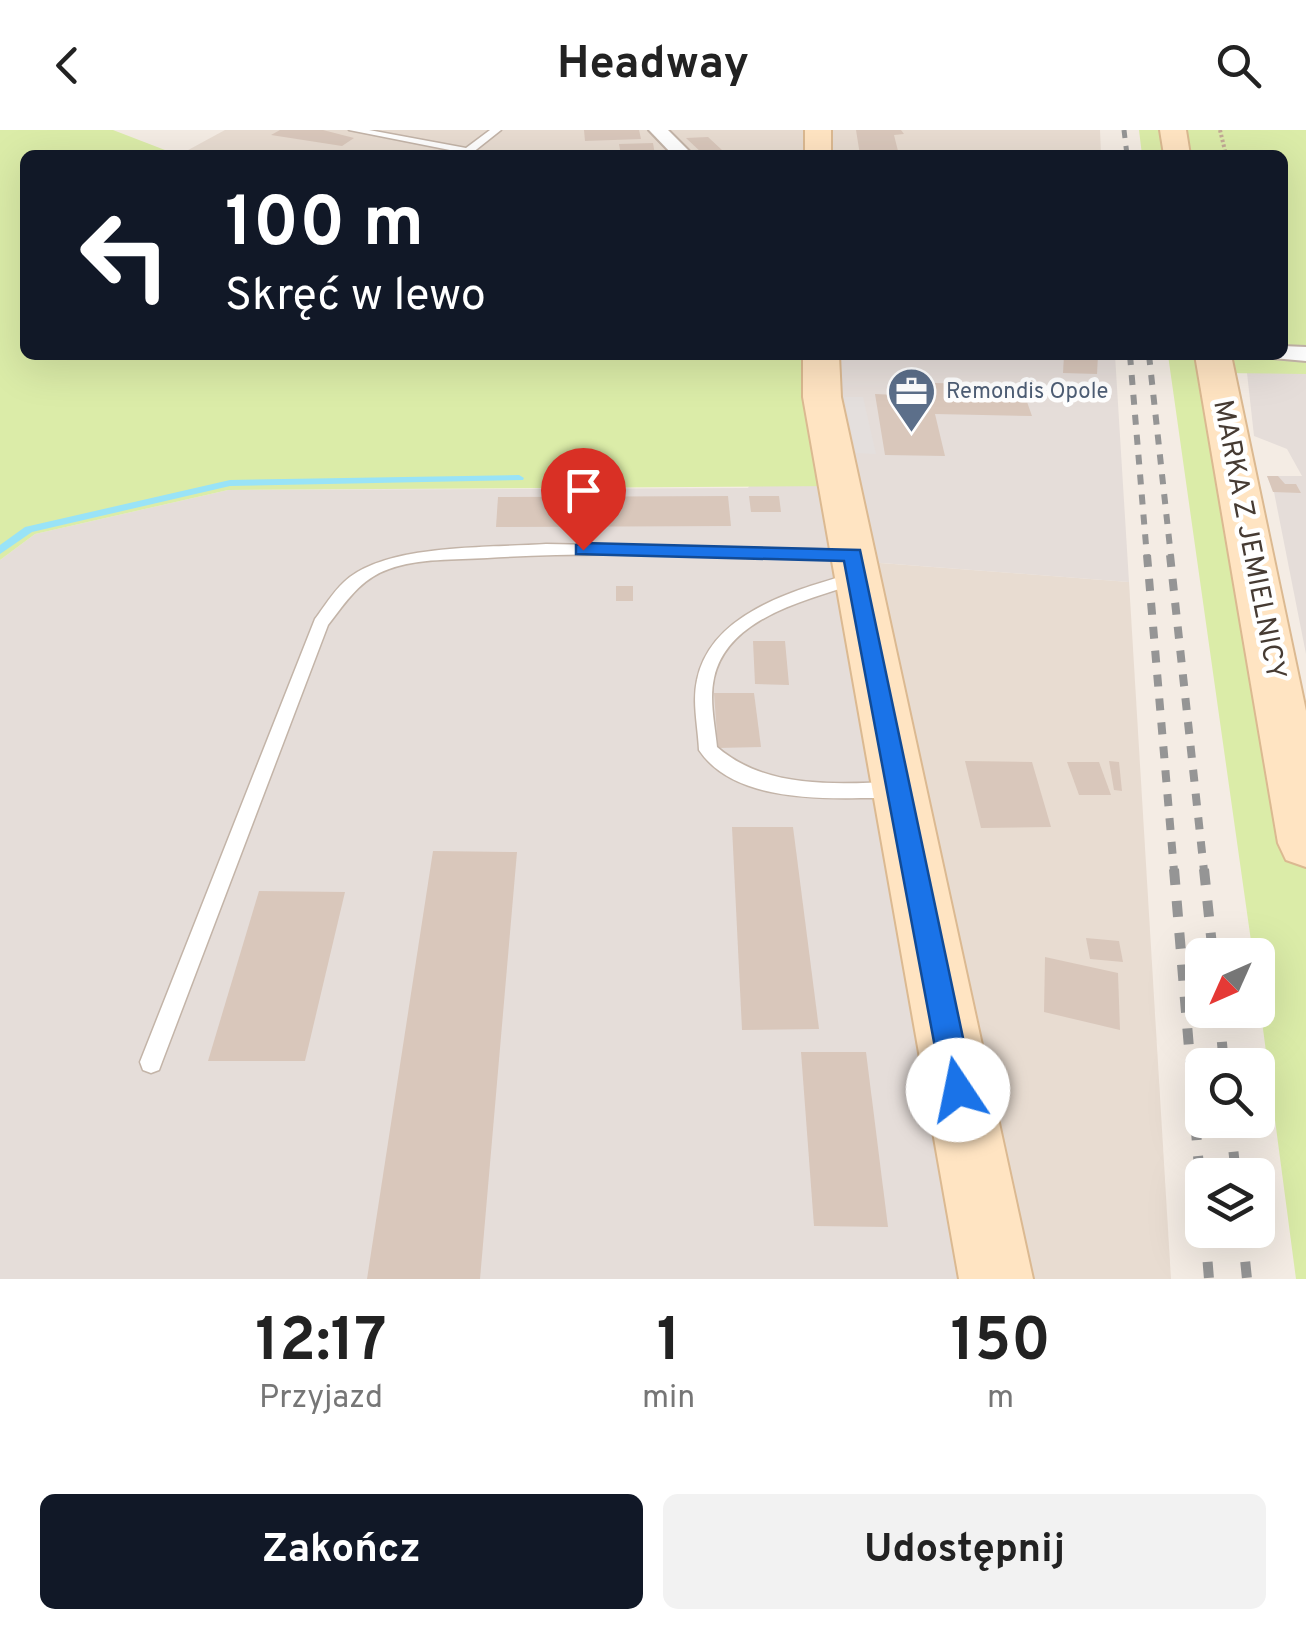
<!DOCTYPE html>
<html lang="pl">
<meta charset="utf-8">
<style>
:root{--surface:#fff;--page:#f2f2f2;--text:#222;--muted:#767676;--accent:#111827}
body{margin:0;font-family:Overpass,sans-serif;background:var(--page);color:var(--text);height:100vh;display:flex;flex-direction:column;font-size:38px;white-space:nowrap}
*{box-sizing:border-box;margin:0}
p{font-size:32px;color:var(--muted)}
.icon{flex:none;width:55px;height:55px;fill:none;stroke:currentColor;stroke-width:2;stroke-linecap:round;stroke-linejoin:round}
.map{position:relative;height:1149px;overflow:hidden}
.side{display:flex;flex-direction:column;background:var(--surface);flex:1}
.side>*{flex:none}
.guide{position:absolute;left:20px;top:20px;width:1268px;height:210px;border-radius:15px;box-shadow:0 10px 40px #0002;background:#111827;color:#fff;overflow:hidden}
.needle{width:65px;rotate:225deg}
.fabs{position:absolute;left:1185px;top:808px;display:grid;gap:20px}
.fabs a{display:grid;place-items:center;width:90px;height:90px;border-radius:15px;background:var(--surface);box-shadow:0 10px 40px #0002;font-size:50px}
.pin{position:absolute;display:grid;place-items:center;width:85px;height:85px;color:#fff;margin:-102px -42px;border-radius:50% 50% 50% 0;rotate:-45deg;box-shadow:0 0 10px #0007}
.pin .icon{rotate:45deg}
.me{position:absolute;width:110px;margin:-55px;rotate:349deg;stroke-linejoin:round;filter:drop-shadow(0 0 8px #0008)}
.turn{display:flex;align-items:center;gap:35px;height:210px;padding:0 40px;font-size:45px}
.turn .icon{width:130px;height:130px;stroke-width:2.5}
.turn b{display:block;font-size:70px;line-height:85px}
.eta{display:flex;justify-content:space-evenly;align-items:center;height:170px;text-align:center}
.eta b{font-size:60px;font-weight:700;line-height:70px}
.button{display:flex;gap:20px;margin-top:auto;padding:20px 40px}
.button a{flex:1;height:115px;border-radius:15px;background:var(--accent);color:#fff;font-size:40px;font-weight:700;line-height:115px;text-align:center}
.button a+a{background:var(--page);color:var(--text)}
header{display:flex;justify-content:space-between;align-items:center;height:130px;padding:0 40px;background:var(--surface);font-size:45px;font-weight:700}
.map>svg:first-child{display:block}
</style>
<header><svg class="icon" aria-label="back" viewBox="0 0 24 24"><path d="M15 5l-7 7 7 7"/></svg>Headway<svg class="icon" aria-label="search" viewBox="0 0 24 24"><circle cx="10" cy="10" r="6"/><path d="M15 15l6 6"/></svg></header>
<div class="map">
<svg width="1306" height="1149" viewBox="0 0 1306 1149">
<rect width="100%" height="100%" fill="#f4ece4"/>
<!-- residential -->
<g fill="#e8dcd1">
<polygon points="225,0 1100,0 1101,25 179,25"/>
<polygon points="854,431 1129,452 1171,1149 996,1149"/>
</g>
<!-- industrial -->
<g fill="#e5ddd9">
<polygon points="821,225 1115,225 1129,452 855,431 996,1149 0,1149 0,430 35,404 228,360 748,358"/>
<polygon points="1247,243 1306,243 1306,524 1274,362 1267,346 1302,346 1287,319 1254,306"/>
</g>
<!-- green -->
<g fill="#dbeca8">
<polygon points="0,0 113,0 178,25 25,25 25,225 821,225 839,356 228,360 35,404 0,430"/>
<polygon points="1139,0 1306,0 1306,244 1217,243 1306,713 1306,1149 1296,1149 1258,861 1258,825 1253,825 1168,225 1282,225 1282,25 1142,25"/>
</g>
<!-- parking -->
<polygon fill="#e4dfdd" points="844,267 863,267 876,324 856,323"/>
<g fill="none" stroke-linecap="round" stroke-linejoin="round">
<!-- stream -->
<polygon fill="#99e3f7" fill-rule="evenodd" points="519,345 524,348 523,350 230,356 32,402 0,424 0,415 25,397 230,350"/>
</g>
<!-- building -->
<g fill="#d9c7bb">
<polygon points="280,0 323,0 354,8 342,16 271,5"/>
<polygon points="584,0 639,0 641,9 585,11"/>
<polygon points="856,0 901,0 904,4 894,5 899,25 860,25"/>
<polygon points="708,7 723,21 703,24 686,8"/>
<polygon points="653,13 655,25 621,25 619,14"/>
<polygon points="1064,225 1098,225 1097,244 1063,243"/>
<polygon points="895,252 1021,255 1032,286 935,284 945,326 885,325 875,264 898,265"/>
<polygon points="1267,346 1278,346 1285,354 1296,354 1301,363 1273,362"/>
<polygon points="728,366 731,396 496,397 498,367"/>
<polygon points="749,366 779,366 781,382 751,382"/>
<rect x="616" y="456" width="17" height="15"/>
<polygon points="753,511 785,511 789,555 755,554"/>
<polygon points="714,563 754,563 761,617 718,618"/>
<polygon points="965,631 1032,632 1051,697 981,698"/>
<polygon points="1109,631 1119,632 1122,661 1114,660"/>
<polygon points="1067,632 1099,632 1111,665 1079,665"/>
<polygon points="732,697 793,697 819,899 742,900"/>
<polygon points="433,721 517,722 480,1149 367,1149"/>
<polygon points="259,761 345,762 305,931 208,931"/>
<polygon points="1086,808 1119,811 1123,832 1090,829"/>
<polygon points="1045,827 1118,843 1120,900 1044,882"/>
<polygon points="801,922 866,922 888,1097 814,1096"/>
</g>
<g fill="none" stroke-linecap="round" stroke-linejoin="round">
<defs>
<g id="lane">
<polygon points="349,0 369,0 466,18 490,0 501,0 472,23 457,25 460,22"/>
<path d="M546 414 852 420 860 425 852 430C731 428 608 420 487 428 455 430 419 428 389 439 360 449 346 472 328 495L162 932 159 940 151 943 143 940 140 932 315 489C324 477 333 462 344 452 385 413 490 418 546 414Z"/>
<path d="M857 442 865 447 863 451C811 470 728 485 714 548 709 570 715 595 717 617 766 659 833 654 894 652L901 655 903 660 901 665C888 669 874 668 861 668 809 669 731 668 699 620 698 597 692 572 697 550 711 481 799 459 857 442Z"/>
</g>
<g id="street">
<polygon points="649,0 668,0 693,25 673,25"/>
<polygon points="1282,216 1306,217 1306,231 1273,228 1271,225 1282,225"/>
</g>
<g id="secondary">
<rect x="805" y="0" width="26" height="25"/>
<polygon points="1160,0 1186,0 1190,25 1164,25"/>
<polygon points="803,225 839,225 841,267 1033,1149 959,1149 803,267"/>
<polygon points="1195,225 1231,225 1306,581 1306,737 1286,730 1278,713"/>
</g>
</defs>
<!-- lane casing -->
<use href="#lane" stroke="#c3b4a8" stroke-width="3"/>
<!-- street casing -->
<use href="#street" stroke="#c3b4a8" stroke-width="4"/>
<!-- secondary casing -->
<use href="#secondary" stroke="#dbb991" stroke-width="4"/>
<!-- path -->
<polyline stroke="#c3aa95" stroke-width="4" stroke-dasharray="2.5 2.5" stroke-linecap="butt" points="1220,0 1226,25"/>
<!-- lane -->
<use href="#lane" fill="#fff" fill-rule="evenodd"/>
<!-- street -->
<use href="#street" fill="#fff" fill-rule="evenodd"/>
<!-- secondary -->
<use href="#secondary" fill="#ffe4c2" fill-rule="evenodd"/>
<!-- rail-far3 -->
<polyline stroke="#959595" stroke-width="5" stroke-dasharray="8 8" stroke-linecap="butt" points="1124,0 1127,25"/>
<!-- rail-far2 -->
<g stroke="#959595" stroke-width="6" stroke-dasharray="10 10" stroke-linecap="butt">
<polyline points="1130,225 1147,427"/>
<polyline points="1149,225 1171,427"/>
</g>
<!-- rail-far1 -->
<g stroke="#959595" stroke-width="8" stroke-dasharray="12 12" stroke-linecap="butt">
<polyline points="1147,425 1174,741"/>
<polyline points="1170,425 1204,741"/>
</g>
<!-- rail -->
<g stroke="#959595" stroke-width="10" stroke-dasharray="16 16" stroke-linecap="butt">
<polyline points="1174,739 1202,1073"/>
<polyline points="1204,739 1213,825"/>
<polyline points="1219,880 1224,935"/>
<polyline points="1230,990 1236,1045"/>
<polyline points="1205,1100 1209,1149"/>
<polyline points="1242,1100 1247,1149"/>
</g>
</g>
<!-- route -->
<polygon fill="#1a73e8" stroke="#114b97" stroke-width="2.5" points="583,413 860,420 974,960 969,971 958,975 948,971 943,960 844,431 576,424 576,415"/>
<!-- icons -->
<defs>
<symbol id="office-pin" viewBox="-11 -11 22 30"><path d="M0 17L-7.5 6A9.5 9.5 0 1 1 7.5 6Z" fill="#5c6f8a" stroke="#fff"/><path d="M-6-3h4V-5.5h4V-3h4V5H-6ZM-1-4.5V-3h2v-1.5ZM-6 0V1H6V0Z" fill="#fff"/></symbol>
</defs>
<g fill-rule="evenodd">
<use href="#office-pin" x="884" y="234" width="55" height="75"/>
</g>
<g text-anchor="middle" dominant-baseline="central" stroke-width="9" stroke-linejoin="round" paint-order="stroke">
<!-- far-service labels -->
<g font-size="22" fill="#4e5e75" stroke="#fff" text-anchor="start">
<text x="946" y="262">Remondis Opole</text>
</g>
<!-- street labels -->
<g font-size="28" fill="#463b33" stroke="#fff">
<text transform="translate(1248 410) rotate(79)">MARKA Z JEMIELNICY</text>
</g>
</g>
</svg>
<div class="fabs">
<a><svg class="needle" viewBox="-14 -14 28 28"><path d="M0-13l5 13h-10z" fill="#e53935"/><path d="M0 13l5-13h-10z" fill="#767676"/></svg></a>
<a><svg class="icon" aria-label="search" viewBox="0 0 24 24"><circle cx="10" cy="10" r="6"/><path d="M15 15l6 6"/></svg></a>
<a><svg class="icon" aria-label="layers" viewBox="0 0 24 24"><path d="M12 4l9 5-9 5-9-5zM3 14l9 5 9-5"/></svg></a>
</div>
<div class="pin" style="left:583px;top:420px;background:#d93025"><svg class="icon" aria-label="arrive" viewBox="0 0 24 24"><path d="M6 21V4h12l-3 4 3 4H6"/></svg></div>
<svg class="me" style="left:958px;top:960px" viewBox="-20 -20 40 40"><circle r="19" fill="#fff"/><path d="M0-13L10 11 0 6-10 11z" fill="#1a73e8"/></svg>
<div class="guide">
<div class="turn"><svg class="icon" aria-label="left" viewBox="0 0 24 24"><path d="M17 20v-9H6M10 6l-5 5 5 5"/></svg><div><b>100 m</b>Skręć w lewo</div></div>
</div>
</div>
<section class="side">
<div class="eta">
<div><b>12:17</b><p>Przyjazd</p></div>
<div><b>1</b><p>min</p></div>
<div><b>150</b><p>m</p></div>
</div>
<div class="button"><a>Zakończ</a><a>Udostępnij</a></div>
</section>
